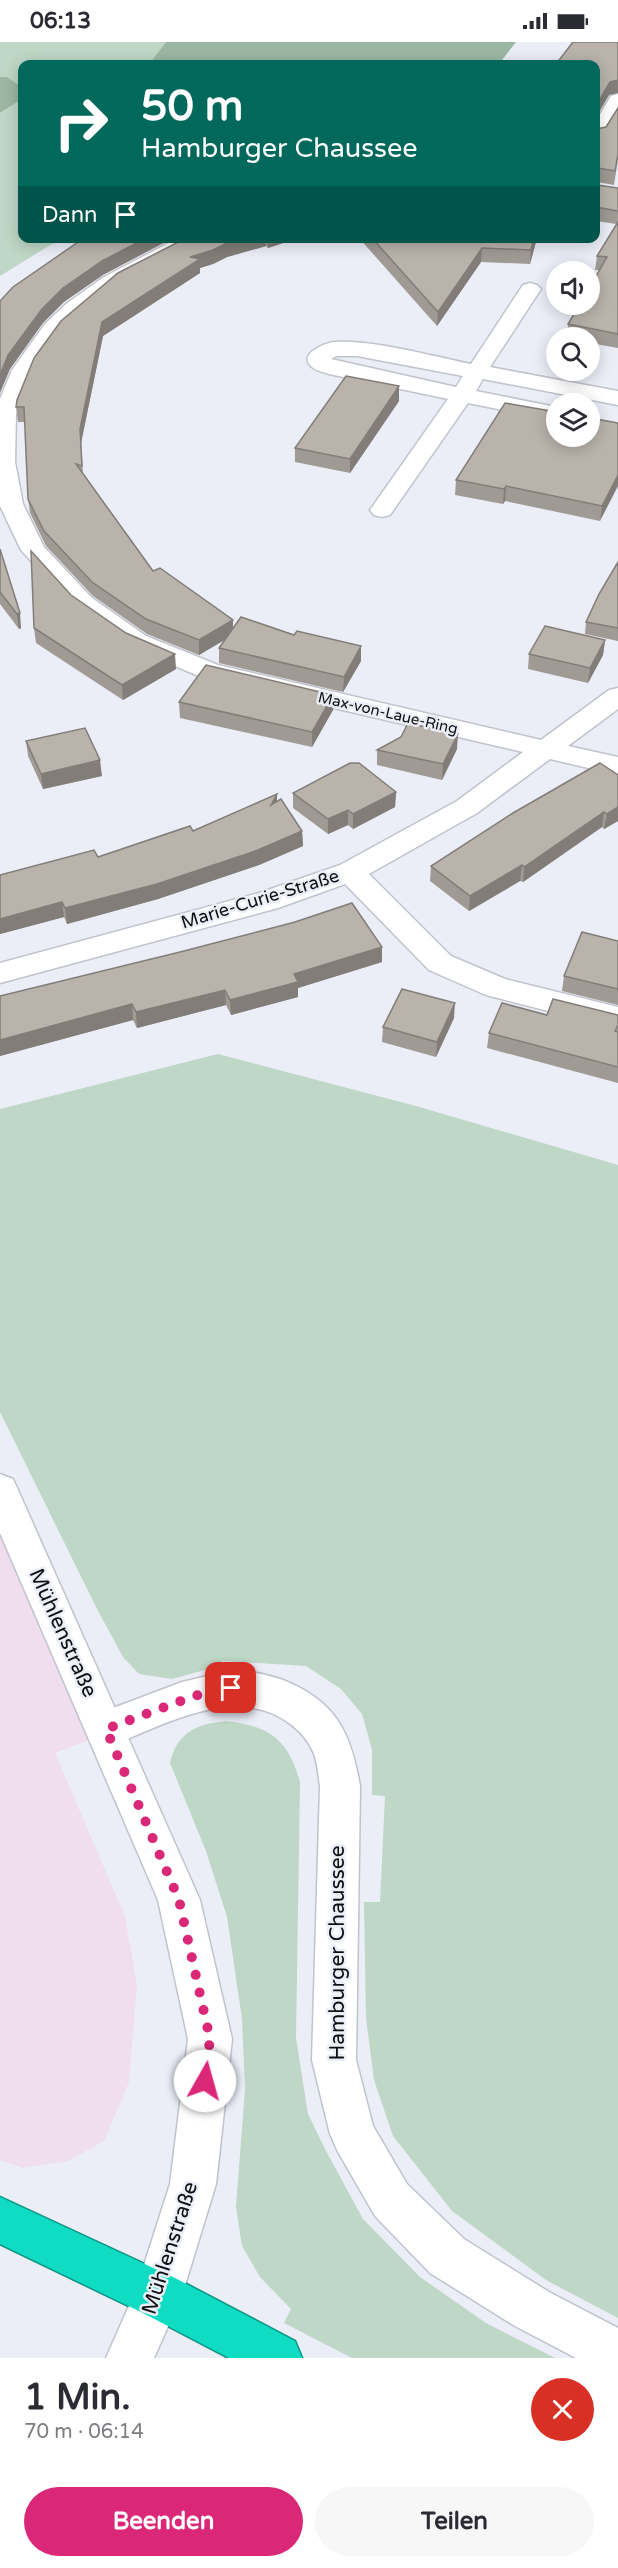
<!DOCTYPE html>
<html lang="de">
<meta charset="utf-8">
<style>
:root{--surface:#fff;--page:#f7f7f7;--text:#2b2b33;--muted:#7c7c81;--accent:#db2777}
body{margin:0;font-family:"Varela Round",sans-serif;background:var(--page);color:var(--text);height:100vh;display:flex;flex-direction:column;font-size:22px;white-space:nowrap}
*{box-sizing:border-box;margin:0}
p{font-size:20px;color:var(--muted)}
.icon{flex:none;width:33px;height:33px;fill:none;stroke:currentColor;stroke-width:2;stroke-linecap:round;stroke-linejoin:round}
.map{position:relative;height:2316px;overflow:hidden}
.sheet{display:flex;flex-direction:column;background:var(--surface);flex:1}
.sheet>*{flex:none}
.banner{position:absolute;left:18px;top:18px;width:582px;height:183px;border-radius:12px;box-shadow:0 3px 15px #0003;background:#00695c;color:#fff;overflow:hidden}
.controls{position:absolute;left:546px;top:219px;display:grid;gap:12px}
.controls a{display:grid;place-items:center;width:54px;height:54px;border-radius:50%;background:var(--surface);box-shadow:0 3px 15px #0003;font-size:30px}
.pin{position:absolute;display:grid;place-items:center;width:51px;height:51px;color:#fff;margin:-26px;border-radius:12px;box-shadow:0 3px 9px #0006}
.me{position:absolute;width:66px;margin:-33px;rotate:7deg;stroke-linejoin:round;filter:drop-shadow(0 0 4px #0008)}
.turn{display:flex;align-items:center;gap:21px;height:126px;padding:0 24px;font-size:27px}
.turn .icon{width:78px;height:78px;stroke-width:2.5}
.turn b{display:block;font-size:42px;line-height:51px}
.then{display:flex;align-items:center;height:57px;padding:0 24px;background:#0003;gap:12px;font-size:22px}
.round{display:grid;place-items:center;flex:none;width:63px;height:63px;border-radius:32px;background:var(--page)}
.summary{display:flex;align-items:center;justify-content:space-between;height:102px;padding:0 24px}
h1{font-size:36px;font-weight:800;line-height:45px}
.action{display:flex;gap:12px;margin-top:auto;padding:12px 24px}
.action a{flex:1;height:69px;border-radius:36px;background:var(--accent);color:#fff;font-size:24px;font-weight:800;line-height:69px;text-align:center}
.action a+a{background:var(--page);color:var(--text)}
.status{display:flex;justify-content:space-between;align-items:center;height:42px;padding:0 30px;background:var(--surface);direction:ltr}
.status svg{height:16px;fill:currentColor}
.map>svg:first-child{display:block}
</style>
<div class="status"><b>06:13</b><svg viewBox="0 0 49 12"><path d="M0 12V9h3v3zM5 12V6h3v6zM10 12V3h3v9zM15 12V0h3v12zM26 1h20v11H26zM47 4h2v5h-2z"/></svg></div>
<div class="map">
<svg width="618" height="2316" viewBox="0 0 618 2316">
<rect width="100%" height="100%" fill="#ebeef7"/>
<!-- commercial -->
<polygon fill="#f0ddee" points="0,1477 99,1694 55,1711 125,1875 137,1944 129,2040 104,2099 68,2119 23,2126 0,2118"/>
<!-- green -->
<g fill="#bfd7c6">
<polygon points="0,0 166,0 149,22 22,22 22,45 7,35 0,35"/>
<polygon points="22,57 22,196 60,197 0,234 0,71"/>
<polygon points="218,1012 416,1064 618,1123 618,2276 546,2238 452,2169 393,2094 374,2038 366,1976 364,1860 380,1860 385,1754 372,1753 372,1708 362,1672 341,1647 306,1624 223,1619 212,1626 172,1637 139,1632 123,1615 97,1567 0,1370 0,1067"/>
<path d="M226 1679C270 1684 288 1697 300 1740L296 1996 308 2072 325 2107 363 2177 420 2235 486 2281 555 2316H352L284 2281 291 2267 260 2235 242 2204 236 2165 245 2047 242 1977 227 1875 206 1809 170 1721C177 1690 197 1682 226 1679Z"/>
</g>
<!-- forest -->
<g fill="#9bb7a3">
<polygon points="166,0 516,0 499,22 149,22"/>
<polygon points="0,35 7,35 22,45 22,57 0,71"/>
</g>
<g fill="none" stroke-linecap="round" stroke-linejoin="round">
<defs>
<g id="street">
<polygon points="618,52 618,73 603,97 596,99 596,79 611,54"/>
<polygon points="178,196 205,196 202,200 118,243 82,272 61,292 34,329 16,372 15,420 23,462 44,505 92,556 146,594 218,623 541,698 609,648 618,646 618,667 568,704 618,715 618,733 550,717 477,771 369,832 451,914 505,937 618,965 618,987 486,953 429,928 345,842 278,866 0,941 0,921 259,851 340,823 457,759 523,710 201,635 128,604 74,566 21,508 0,464 0,357 12,328 45,282 66,262 104,235"/>
<path d="M530 241 537 243 541 247 490 325 618 349V363L483 337 476 349 556 365V379L468 361 390 473 382 475 374 473 370 468 448 357 329 332C324 330 316 329 312 325 297 313 324 301 334 300 372 297 432 314 471 322L523 243ZM336 314H357L463 334 456 345 331 317Z"/>
<path d="M229 1629C248 1628 265 1632 283 1638 336 1659 351 1691 360 1744L356 2018 373 2084 407 2142 464 2197 549 2250 618 2286V2316H576L515 2284 430 2231 375 2174 337 2108 330 2092 312 2018 320 1744C318 1734 318 1722 314 1712 309 1699 300 1689 289 1681 235 1641 159 1685 106 1706L92 1700 86 1687 92 1674 182 1640Z"/>
</g>
<polygon id="secondary" points="0,1432 13,1437 18,1448 200,1858 232,1997 216,2142 182,2253 154,2316 106,2316 136,2248 170,2142 188,1997 158,1858 0,1491"/>
<polygon id="highway" points="0,2155 175,2236 295,2299 302,2316 229,2316 141,2270 0,2202"/>
</defs>
<!-- street casing -->
<use href="#street" stroke="#c0c3cb" stroke-width="3"/>
<!-- secondary casing -->
<use href="#secondary" stroke="#c0c3cb" stroke-width="3"/>
<!-- highway casing -->
<use href="#highway" stroke="#0f9485" stroke-width="3"/>
<!-- street -->
<use href="#street" fill="#fff" fill-rule="evenodd"/>
<!-- secondary -->
<use href="#secondary" fill="#fff" fill-rule="evenodd"/>
<!-- highway -->
<use href="#highway" fill="#0fdcc3" fill-rule="evenodd"/>
</g>
<!-- wall -->
<g fill="#9f9a94">
<polygon points="596,22 609,53 596,75 596,87 606,85 618,66 618,118 614,143 597,140 597,143 618,146 618,306 590,301 590,296 567,296 568,282 599,228 595,228 597,214 616,182 596,179"/>
<polygon points="186,196 298,196 268,206 266,204 227,215 213,222 200,226 200,231 103,294 81,401 83,432 153,529 233,578 233,586 294,593 361,604 361,619 343,650 219,621 219,606 224,598 199,613 147,592 93,554 46,504 30,471 28,457 25,380 18,380 16,365"/>
<polygon points="359,196 537,196 530,222 481,220 437,284"/>
<polygon points="399,344 399,359 350,431 295,420 295,406"/>
<polygon points="618,381 600,479 505,459 503,462 455,453 456,438"/>
<polygon points="0,507 21,586 19,587 0,562"/>
<polygon points="618,520 618,599 585,592 586,580"/>
<polygon points="71,553 176,627 123,658 36,601 34,586"/>
<polygon points="605,598 603,613 588,641 528,627 529,612"/>
<polygon points="333,653 333,668 312,705 180,676 179,660"/>
<polygon points="26,699 102,734 43,747 28,714"/>
<polygon points="457,707 442,738 377,723 377,708"/>
<polygon points="618,733 618,779 604,787 602,785 523,840 520,839 469,869 430,839 431,824"/>
<polygon points="396,750 395,765 353,787 348,783 328,792 293,766 293,751"/>
<polygon points="277,759 302,789 303,804 259,823 158,857 67,882 64,875 0,892 98,815 193,789"/>
<polygon points="618,899 618,963 562,949 564,934"/>
<polygon points="382,920 298,946 298,955 231,973 226,963 137,986 133,978 0,1014 0,954"/>
<polygon points="547,973 618,973 618,1041 487,1006 489,991"/>
<polygon points="454,976 436,1015 382,1000 383,985"/>
</g>
<!-- shaded-wall -->
<g fill="#827d78">
<polygon points="618,38 618,51 609,53 596,75 596,64 610,40"/>
<polygon points="146,196 173,196 103,233 64,260 43,281 10,327 0,351 0,333 8,313 42,267 63,246 102,219"/>
<polygon points="242,196 265,196 266,204 227,215 213,222 200,226 200,231 103,294 81,401 84,438 80,387 102,280 190,215 227,201"/>
<polygon points="268,196 298,196 268,206"/>
<polygon points="534,196 537,196 530,222 531,208"/>
<polygon points="482,206 481,220 437,284 438,270"/>
<polygon points="399,344 399,359 350,431 350,417"/>
<polygon points="618,433 618,444 600,479 602,464"/>
<polygon points="506,444 505,459 503,462 504,447"/>
<polygon points="20,571 21,586 19,587 17,572"/>
<polygon points="233,578 233,593 199,613 199,598"/>
<polygon points="605,598 603,613 588,641 590,626"/>
<polygon points="361,604 361,619 343,650 344,635"/>
<polygon points="175,612 176,627 123,658 122,643"/>
<polygon points="333,653 333,668 312,705 312,690"/>
<polygon points="458,692 457,707 442,738 443,722"/>
<polygon points="100,718 102,734 43,747 41,732"/>
<polygon points="396,750 395,765 353,787 353,772"/>
<polygon points="277,752 277,767 271,763"/>
<polygon points="618,765 618,779 604,787 607,772"/>
<polygon points="348,768 348,783 328,792 328,777"/>
<polygon points="604,770 602,785 523,840 524,825"/>
<polygon points="302,789 303,804 259,823 158,857 67,882 65,866"/>
<polygon points="522,823 520,839 469,869 470,854"/>
<polygon points="62,860 64,875 0,892 0,877"/>
<polygon points="382,905 382,920 298,946 298,955 231,973 230,958 294,932"/>
<polygon points="225,948 226,963 137,986 136,970"/>
<polygon points="455,961 454,976 436,1015 437,1000"/>
<polygon points="132,962 133,978 0,1014 0,998"/>
</g>
<!-- building -->
<g fill="#b9b3ac" stroke="#827d78" stroke-width="1.5">
<polygon points="573,0 618,0 618,38 610,40 596,64 596,22 556,22"/>
<polygon points="618,66 618,112 615,129 598,126 596,128 596,69 596,87 606,85"/>
<polygon points="596,131 597,143 618,146 618,169 596,165"/>
<polygon points="618,180 618,292 568,282 580,262 590,262 590,245 607,215 597,214"/>
<polygon points="84,196 146,196 102,219 63,246 42,267 8,313 0,333 0,259 13,245"/>
<polygon points="186,196 242,196 227,201 213,208 190,215 200,217 102,280 80,387 82,424 76,422 153,529 160,526 233,578 199,598 146,577 92,540 44,489 28,457 24,365 16,365 17,358 34,316 61,279 118,231"/>
<polygon points="372,196 534,196 531,208 482,206 438,270"/>
<polygon points="346,334 399,344 350,417 295,406"/>
<polygon points="505,361 556,370 556,394 590,394 590,376 618,381 618,433 602,464 506,444 504,447 456,438"/>
<polygon points="0,507 20,571 17,572 0,550"/>
<polygon points="31,509 71,553 126,591 175,612 122,643 34,586"/>
<polygon points="618,520 618,586 586,580 599,552"/>
<polygon points="241,575 294,593 297,589 361,604 344,635 219,606"/>
<polygon points="545,584 605,598 590,626 529,612"/>
<polygon points="206,623 333,653 312,690 179,660"/>
<polygon points="408,681 458,692 443,722 377,708 401,695"/>
<polygon points="85,686 100,718 41,732 26,699"/>
<polygon points="350,721 359,721 396,750 353,772 348,768 328,777 293,751"/>
<polygon points="600,721 618,733 618,765 607,772 604,770 524,825 522,823 470,854 431,824 513,771"/>
<polygon points="277,752 271,763 281,757 302,789 258,808 157,842 65,866 62,860 0,877 0,833 94,808 98,815 190,784 193,789"/>
<polygon points="352,861 382,905 294,932 298,940 230,958 225,948 136,970 132,962 0,998 0,954 180,910 295,880"/>
<polygon points="582,890 618,899 618,947 564,934"/>
<polygon points="402,947 455,961 437,1000 383,985"/>
<polygon points="553,957 618,973 618,983 615,989 618,990 618,1025 489,991 502,961 547,973"/>
</g>
<g fill="none" stroke-linecap="round" stroke-linejoin="round">
<!-- route -->
<polyline stroke="#db2777" stroke-width="10" stroke-dasharray="0 18" points="205,2039 210,1997 179,1858 106,1687 194,1654 231,1646"/>
</g>
<g text-anchor="middle" dominant-baseline="central" stroke-width="5" stroke-linejoin="round" paint-order="stroke">
<!-- far-street labels -->
<g font-size="15" fill="#0e0f12" stroke="#ebeef7">
<text transform="translate(388 671) rotate(13)">Max-von-Laue-Ring</text>
</g>
<!-- street labels -->
<g font-size="18" fill="#0e0f12" stroke="#ebeef7">
<text transform="translate(260 857) rotate(-17)">Marie-Curie-Straße</text>
</g>
<!-- near-street labels -->
<g font-size="21" fill="#0e0f12" stroke="#ebeef7">
<text transform="translate(63 1591) rotate(66)">Mühlenstraße</text>
<text transform="translate(337 1911) rotate(-90)">Hamburger Chaussee</text>
<text transform="translate(170 2206) rotate(-72)">Mühlenstraße</text>
</g>
</g>
</svg>
<div class="controls">
<a><svg class="icon" aria-label="sound" viewBox="0 0 24 24"><path d="M4 9h4l5-4v14l-5-4H4zM17 9q2 3 0 6"/></svg></a>
<a><svg class="icon" aria-label="search" viewBox="0 0 24 24"><circle cx="10" cy="10" r="6"/><path d="M15 15l6 6"/></svg></a>
<a><svg class="icon" aria-label="layers" viewBox="0 0 24 24"><path d="M12 4l9 5-9 5-9-5zM3 14l9 5 9-5"/></svg></a>
</div>
<div class="pin" style="left:231px;top:1646px;background:#d93025"><svg class="icon" aria-label="arrive" viewBox="0 0 24 24"><path d="M6 21V4h12l-3 4 3 4H6"/></svg></div>
<svg class="me" style="left:205px;top:2039px" viewBox="-20 -20 40 40"><circle r="19" fill="#fff"/><path d="M0-13L10 11 0 6-10 11z" fill="#db2777"/></svg>
<div class="banner">
<div class="turn"><svg class="icon" aria-label="right" viewBox="0 0 24 24"><path d="M7 20v-9h11M14 6l5 5-5 5"/></svg><div><b>50 m</b>Hamburger Chaussee</div></div>
<div class="then">Dann<svg class="icon" aria-label="arrive" viewBox="0 0 24 24"><path d="M6 21V4h12l-3 4 3 4H6"/></svg></div>
</div>
</div>
<section class="sheet">
<div class="summary"><div><h1>1 Min.</h1><p>70 m · 06:14</p></div><a class="round" style="background:#d93025;color:#fff"><svg class="icon" aria-label="close" viewBox="0 0 24 24"><path d="M6 6l12 12M18 6L6 18"/></svg></a></div>
<div class="action"><a>Beenden</a><a>Teilen</a></div>
</section>
